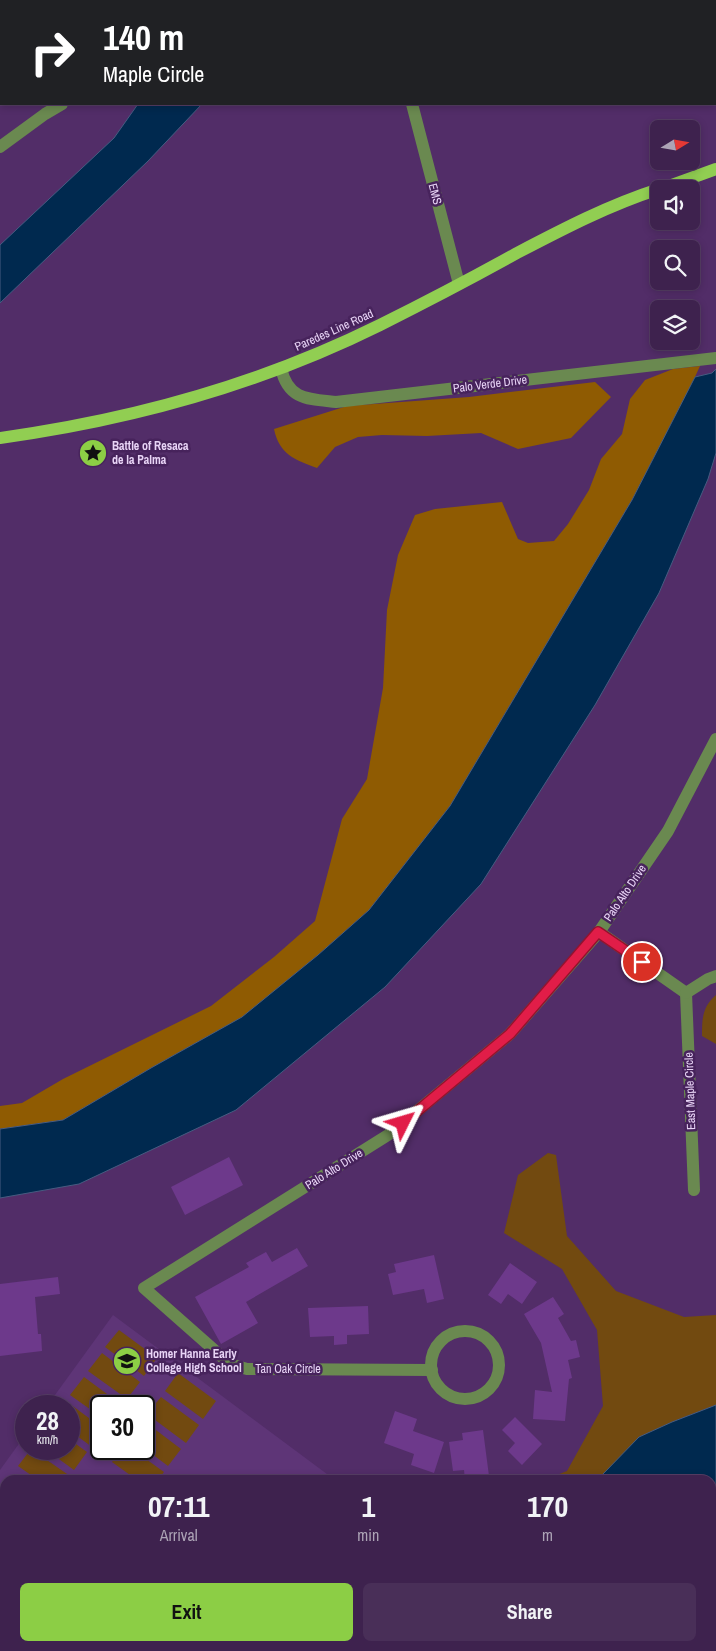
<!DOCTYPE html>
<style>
:root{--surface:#3e224e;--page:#492f58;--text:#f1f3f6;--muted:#ada4b6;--line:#573f66;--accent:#8cce45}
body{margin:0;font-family:"Archivo Narrow",sans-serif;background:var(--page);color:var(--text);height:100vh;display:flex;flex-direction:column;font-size:19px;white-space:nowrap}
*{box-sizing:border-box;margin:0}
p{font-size:16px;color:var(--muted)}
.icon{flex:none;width:28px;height:28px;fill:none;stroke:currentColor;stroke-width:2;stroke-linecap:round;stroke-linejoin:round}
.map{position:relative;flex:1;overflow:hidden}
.panel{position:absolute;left:0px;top:1475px;width:716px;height:176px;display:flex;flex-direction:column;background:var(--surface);border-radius:15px 15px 0 0;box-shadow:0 2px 8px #0003,0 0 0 1px var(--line)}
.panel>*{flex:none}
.guide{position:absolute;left:0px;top:0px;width:716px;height:105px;box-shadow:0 2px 8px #0003,0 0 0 1px var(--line);background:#202124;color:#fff;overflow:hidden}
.needle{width:32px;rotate:79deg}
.buttons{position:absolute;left:650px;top:120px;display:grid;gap:10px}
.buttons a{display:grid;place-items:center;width:50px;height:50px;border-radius:8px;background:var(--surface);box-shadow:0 2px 8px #0003,0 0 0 1px var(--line);font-size:25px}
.speed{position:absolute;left:15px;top:1395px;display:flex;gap:10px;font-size:25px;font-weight:700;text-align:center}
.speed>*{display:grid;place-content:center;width:65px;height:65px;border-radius:50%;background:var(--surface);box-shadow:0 2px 8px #0003,0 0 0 1px var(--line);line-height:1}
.speed small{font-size:12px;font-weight:400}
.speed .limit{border:2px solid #111;border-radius:8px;background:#fff;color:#111}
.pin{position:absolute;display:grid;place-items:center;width:42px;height:42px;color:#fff;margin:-21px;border:2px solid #fff;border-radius:50%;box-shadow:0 1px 5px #0007}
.me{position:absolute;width:55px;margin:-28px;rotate:50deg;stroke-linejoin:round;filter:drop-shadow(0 0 4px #0008)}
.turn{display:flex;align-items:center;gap:18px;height:105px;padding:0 20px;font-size:22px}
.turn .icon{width:65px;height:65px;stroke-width:2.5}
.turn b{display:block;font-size:35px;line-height:42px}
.eta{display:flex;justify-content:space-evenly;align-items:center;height:85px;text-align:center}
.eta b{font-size:30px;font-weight:700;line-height:35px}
.primary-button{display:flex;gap:10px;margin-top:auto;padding:10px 20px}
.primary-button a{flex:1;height:58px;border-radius:8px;background:var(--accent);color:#111;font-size:20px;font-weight:700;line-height:58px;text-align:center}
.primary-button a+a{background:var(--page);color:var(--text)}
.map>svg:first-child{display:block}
</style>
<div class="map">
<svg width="716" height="1651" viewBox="0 0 716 1651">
<rect width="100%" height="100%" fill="#522d68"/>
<!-- built -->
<g fill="#5e3577" fill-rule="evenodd">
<path d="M113 1315 335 1480H5V1489L0 1485V1470L26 1434V1449H69V1406H47ZM101 1406H144V1449H101Z"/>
<polygon points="141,1646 576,1646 582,1651 138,1651"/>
</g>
<!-- green -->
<g fill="#724a10">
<path d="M716 995V1044L702 1036C702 1019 702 1007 716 995Z"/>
<polygon points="548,1153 556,1155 567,1236 616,1291 684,1317 716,1315 716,1405 672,1422 603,1474 604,1480 544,1480 567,1471 603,1406 597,1330 562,1269 504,1233 518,1175"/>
<polygon points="119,1330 157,1358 144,1376 105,1347"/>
<polygon points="102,1353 140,1382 127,1399 88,1371"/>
<polygon points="178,1373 216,1401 203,1419 165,1391"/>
<polygon points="84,1377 122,1405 121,1406 101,1406 101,1417 70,1395"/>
<polygon points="161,1397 199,1425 186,1443 147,1414"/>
<polygon points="66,1401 101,1427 101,1434 92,1447 69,1430 69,1406 62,1406"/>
<polygon points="144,1421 181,1449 168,1466 144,1448"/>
<polygon points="69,1439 87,1452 74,1470 45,1449 69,1449"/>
<polygon points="31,1449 70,1476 67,1480 38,1480 18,1466"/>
<polygon points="122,1449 132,1449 164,1472 158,1480 137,1480 112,1462"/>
<polygon points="577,1646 686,1646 687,1651 584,1651"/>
</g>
<!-- forest -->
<g fill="#8f5b02">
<polygon points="700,366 689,390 632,500 450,806 369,910 318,955 243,1017 151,1068 63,1120 0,1129 0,1106 22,1103 63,1079 211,1006 274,957 315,921 342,819 367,779 383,688 387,610 398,555 415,515 435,509 502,502 518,539 528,543 554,541 568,524 589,490 601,459 622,434 630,399 645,380 673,369"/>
<path d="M595 382 611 397 571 438 518 449 481 433 427 436 382 435 358 437 335 447 317 468C295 460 279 454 274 429L347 406 469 397Z"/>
</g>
<!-- water -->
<g fill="#00294f" stroke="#465c81">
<polygon points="138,104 202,104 148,161 0,303 0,245 114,138"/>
<polygon points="716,369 716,453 708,479 659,593 595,705 481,884 385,987 236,1110 79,1184 0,1198 0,1129 63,1120 151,1068 242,1017 318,955 369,910 450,806 632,500 695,377 712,373"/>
<polygon points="716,1405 716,1518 711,1522 711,1480 604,1480 603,1474 639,1437 672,1422"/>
</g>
<!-- building -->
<g fill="#6d398b">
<polygon points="229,1157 243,1185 185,1215 171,1187"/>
<polygon points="297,1248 308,1266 246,1302 258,1323 221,1344 195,1297 249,1267 246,1263 266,1252 272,1262"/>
<polygon points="434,1255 444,1299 427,1303 424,1289 393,1295 388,1274 396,1272 394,1264"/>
<polygon points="510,1263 537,1282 522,1304 508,1294 501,1304 488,1295"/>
<polygon points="58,1277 60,1294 35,1297 38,1334 41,1334 42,1351 0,1356 0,1284"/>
<polygon points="553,1297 564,1314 558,1318 571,1341 576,1340 580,1357 568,1360 572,1378 569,1379 565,1421 533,1419 535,1390 552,1392 541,1343 524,1314"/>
<polygon points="368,1306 369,1334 347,1335 347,1344 334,1345 334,1336 310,1337 308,1308"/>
<polygon points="395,1411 417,1419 413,1431 444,1442 434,1473 411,1465 414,1454 384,1443"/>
<polygon points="515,1417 542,1444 522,1465 508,1451 515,1443 502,1430"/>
<polygon points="483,1430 489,1476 465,1480 464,1470 453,1471 449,1442 463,1440 462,1433"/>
</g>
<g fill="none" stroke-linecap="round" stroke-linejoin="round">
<!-- minor -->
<g stroke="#6a8950" stroke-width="12">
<polyline points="412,104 459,284"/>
<polyline points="0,147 45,114 62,104"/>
<path d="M281 368C288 400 308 399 336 402L716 358"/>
<polyline points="599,932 686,993"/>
<polyline points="686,993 694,1190"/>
<polyline points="686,993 708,979 716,976"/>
<circle cx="465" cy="1365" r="34"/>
<polyline points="432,1370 247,1369 230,1364 144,1288 388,1135 510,1034 599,932 668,831 716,739"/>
<polyline points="0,1512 5,1516"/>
<polyline points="117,1651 120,1646"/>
</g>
<!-- major -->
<g stroke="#91ce52" stroke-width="12">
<polyline points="661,189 716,169"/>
<path d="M0 438C131 420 261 384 380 325 426 302 472 278 517 253 563 229 609 205 659 189"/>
</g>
</g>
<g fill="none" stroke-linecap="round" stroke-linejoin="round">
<defs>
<polyline id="route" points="403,1123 510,1034 598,932 642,962"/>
</defs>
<!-- route casing -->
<use href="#route" stroke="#92132f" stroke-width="12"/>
<!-- route -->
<use href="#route" stroke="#e11d48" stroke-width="9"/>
</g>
<!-- icons -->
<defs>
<symbol id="sight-disc" viewBox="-11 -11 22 22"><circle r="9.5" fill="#8cce45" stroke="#47235c"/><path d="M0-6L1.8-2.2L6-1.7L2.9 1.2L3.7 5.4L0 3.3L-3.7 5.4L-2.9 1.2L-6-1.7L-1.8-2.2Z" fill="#111"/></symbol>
<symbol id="school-disc" viewBox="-11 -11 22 22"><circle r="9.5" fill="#8cce45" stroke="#47235c"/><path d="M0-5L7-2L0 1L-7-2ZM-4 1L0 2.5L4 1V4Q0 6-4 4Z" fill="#111"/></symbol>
</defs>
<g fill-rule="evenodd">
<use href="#sight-disc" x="77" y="437" width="32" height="32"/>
<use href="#school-disc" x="111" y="1345" width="32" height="32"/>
</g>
<g text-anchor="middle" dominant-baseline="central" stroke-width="5" stroke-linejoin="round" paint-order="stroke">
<!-- street labels -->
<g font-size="12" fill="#e8d4f6" stroke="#47235c">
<text transform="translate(435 194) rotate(75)">EMS</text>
<text transform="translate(334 330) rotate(-24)">Paredes Line Road</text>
<text transform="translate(490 384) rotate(-7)">Palo Verde Drive</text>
<text transform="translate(625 893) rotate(-56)">Palo Alto Drive</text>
<text transform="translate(690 1091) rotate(-92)">East Maple Circle</text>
<text transform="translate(334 1169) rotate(-32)">Palo Alto Drive</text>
<text x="288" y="1369">Tan Oak Circle</text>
</g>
<!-- poi labels -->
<g font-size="12" font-weight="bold" fill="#e8d4f6" stroke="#47235c" text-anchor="start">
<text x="112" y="446">Battle of Resaca<tspan x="112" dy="14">de la Palma</tspan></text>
<text x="146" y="1354">Homer Hanna Early<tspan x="146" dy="14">College High School</tspan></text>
</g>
</g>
</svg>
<div class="buttons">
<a><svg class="needle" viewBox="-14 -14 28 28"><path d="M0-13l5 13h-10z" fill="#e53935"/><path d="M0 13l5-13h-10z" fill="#ada4b6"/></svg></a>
<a><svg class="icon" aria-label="sound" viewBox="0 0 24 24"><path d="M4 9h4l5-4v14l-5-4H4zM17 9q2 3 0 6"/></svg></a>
<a><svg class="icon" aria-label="search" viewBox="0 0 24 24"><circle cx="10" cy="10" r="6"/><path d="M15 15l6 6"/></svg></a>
<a><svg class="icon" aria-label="layers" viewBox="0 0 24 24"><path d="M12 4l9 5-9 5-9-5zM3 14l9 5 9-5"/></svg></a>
</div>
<div class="speed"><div>28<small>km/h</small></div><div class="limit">30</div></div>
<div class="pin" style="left:642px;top:962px;background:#d93025"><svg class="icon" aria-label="arrive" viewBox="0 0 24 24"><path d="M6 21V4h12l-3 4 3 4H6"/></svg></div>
<svg class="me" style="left:403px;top:1123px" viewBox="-20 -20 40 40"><path d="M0-17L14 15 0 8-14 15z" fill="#e11d48" stroke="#fff" stroke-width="4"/></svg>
<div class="guide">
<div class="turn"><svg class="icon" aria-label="right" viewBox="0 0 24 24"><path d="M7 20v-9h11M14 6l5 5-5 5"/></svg><div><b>140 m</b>Maple Circle</div></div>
</div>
<section class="panel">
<div class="eta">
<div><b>07:11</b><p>Arrival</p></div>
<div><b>1</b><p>min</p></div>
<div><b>170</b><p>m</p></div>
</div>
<div class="primary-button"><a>Exit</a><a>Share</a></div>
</section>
</div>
